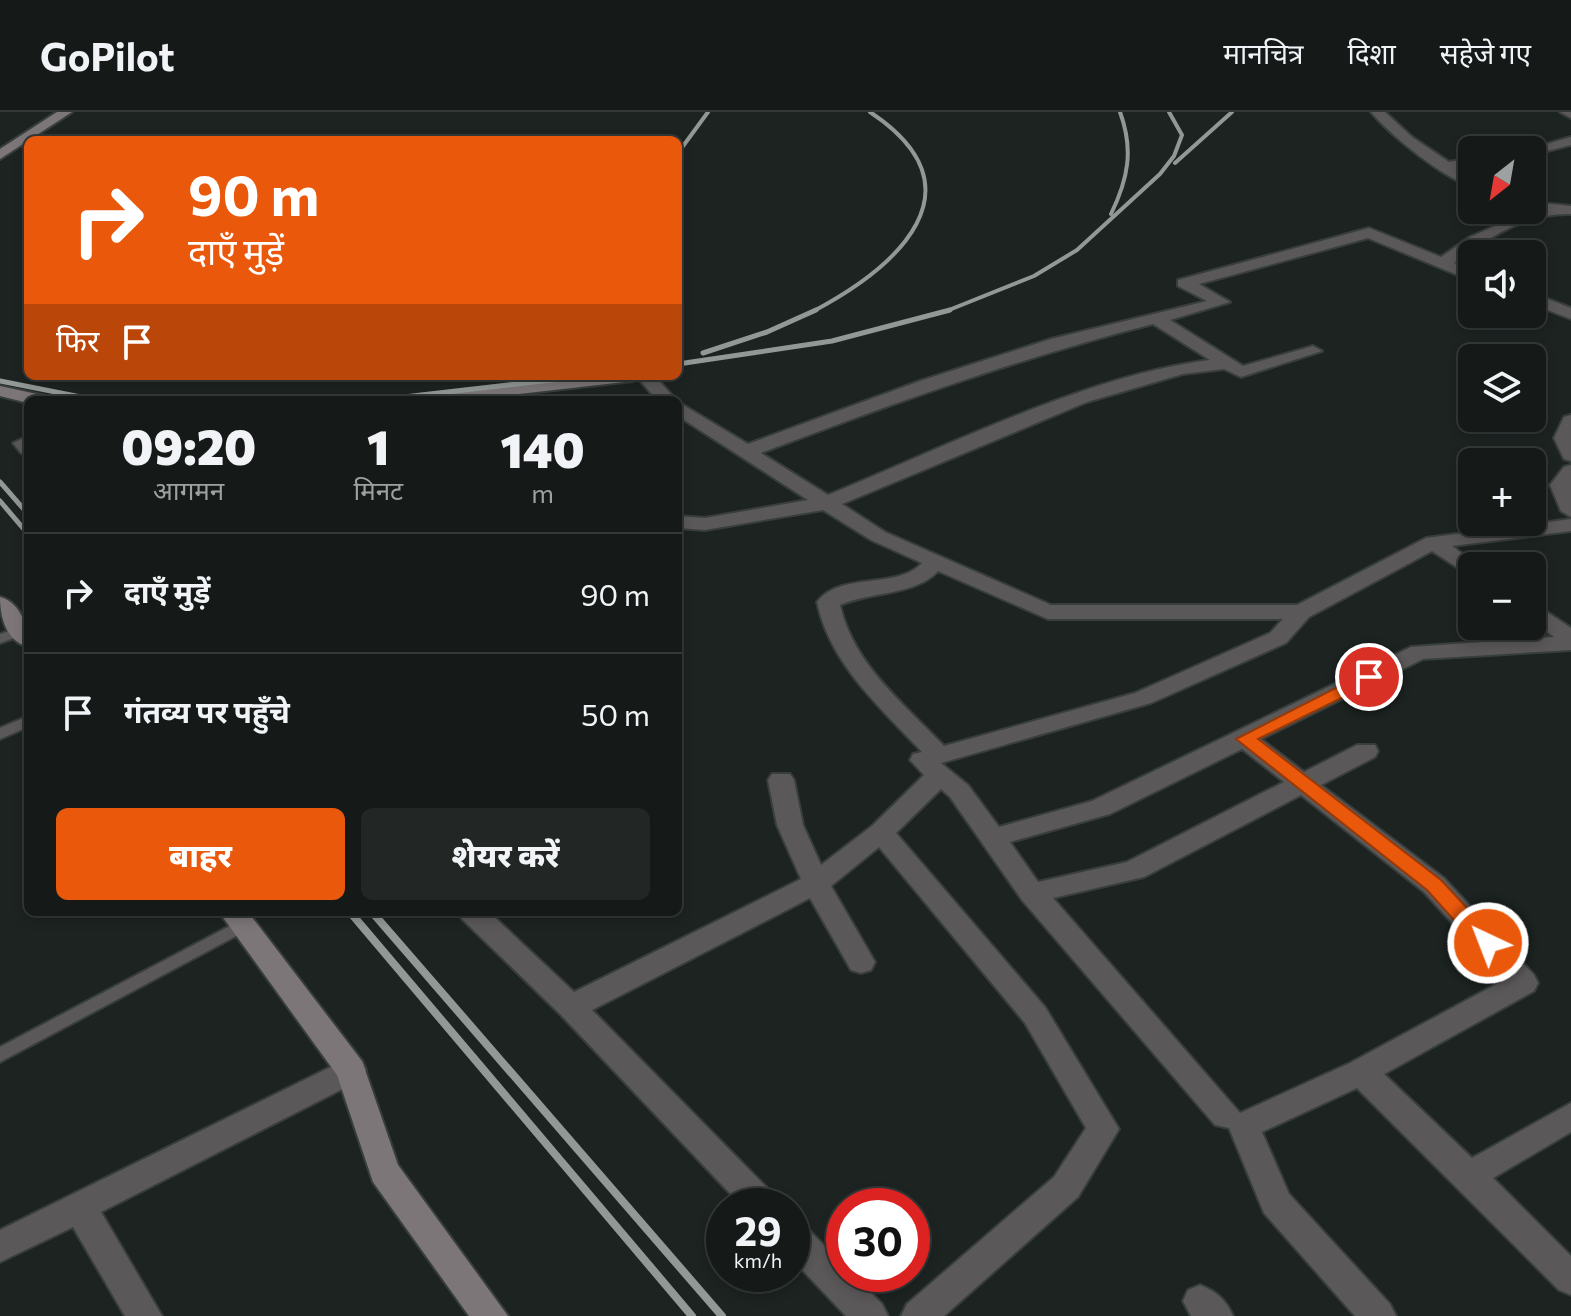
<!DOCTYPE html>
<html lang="hi">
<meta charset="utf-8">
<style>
:root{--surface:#151a19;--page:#222726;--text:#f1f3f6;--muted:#9da1a2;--line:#343838;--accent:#ea580c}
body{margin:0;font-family:Commissioner,"Noto Sans Devanagari",sans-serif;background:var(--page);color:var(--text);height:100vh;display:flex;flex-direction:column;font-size:30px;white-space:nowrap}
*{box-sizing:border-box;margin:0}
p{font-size:26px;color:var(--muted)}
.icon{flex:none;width:44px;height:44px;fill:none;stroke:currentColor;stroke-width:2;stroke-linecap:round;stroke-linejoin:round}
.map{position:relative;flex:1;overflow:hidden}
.details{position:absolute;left:24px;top:284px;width:658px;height:520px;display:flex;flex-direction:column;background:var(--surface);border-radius:12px;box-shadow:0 4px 12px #0003,0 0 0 2px var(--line)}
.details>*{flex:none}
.hud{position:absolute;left:24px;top:24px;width:658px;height:244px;border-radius:12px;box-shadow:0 4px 12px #0003,0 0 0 2px var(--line);background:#ea580c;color:#fff;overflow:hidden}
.needle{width:52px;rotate:211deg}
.fabs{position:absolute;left:1458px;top:24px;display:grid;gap:16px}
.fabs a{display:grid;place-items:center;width:88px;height:88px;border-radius:12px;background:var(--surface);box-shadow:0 4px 12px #0003,0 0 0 2px var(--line);font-size:40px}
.speed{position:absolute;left:706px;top:1076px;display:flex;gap:16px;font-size:40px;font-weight:700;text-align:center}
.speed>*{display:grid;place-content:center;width:104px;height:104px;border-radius:50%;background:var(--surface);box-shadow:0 4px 12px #0003,0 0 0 2px var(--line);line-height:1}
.speed small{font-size:20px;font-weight:400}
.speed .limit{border:12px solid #d22;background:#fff;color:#111}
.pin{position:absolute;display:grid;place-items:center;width:68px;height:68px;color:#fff;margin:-34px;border:4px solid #fff;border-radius:50%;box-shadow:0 2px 8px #0007}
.me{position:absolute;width:88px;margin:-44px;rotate:317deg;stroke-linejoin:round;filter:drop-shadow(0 0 6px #0008)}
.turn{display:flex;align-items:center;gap:28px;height:168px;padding:0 32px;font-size:36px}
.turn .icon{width:104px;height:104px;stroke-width:2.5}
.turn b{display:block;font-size:56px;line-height:68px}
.then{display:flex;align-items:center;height:76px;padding:0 32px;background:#0003;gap:16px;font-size:30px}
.eta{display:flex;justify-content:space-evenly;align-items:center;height:136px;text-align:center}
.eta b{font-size:48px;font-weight:800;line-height:56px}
.cta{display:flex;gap:16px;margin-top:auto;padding:16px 32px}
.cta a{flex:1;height:92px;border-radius:12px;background:var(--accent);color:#fff;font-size:32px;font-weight:800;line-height:92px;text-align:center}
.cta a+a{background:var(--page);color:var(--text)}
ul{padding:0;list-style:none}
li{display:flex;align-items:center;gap:24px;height:120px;padding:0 32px;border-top:2px solid var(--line)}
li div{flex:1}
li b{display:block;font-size:30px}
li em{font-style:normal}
header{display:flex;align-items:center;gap:48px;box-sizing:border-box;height:112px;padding:0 40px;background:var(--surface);border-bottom:2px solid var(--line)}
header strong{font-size:38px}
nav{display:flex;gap:44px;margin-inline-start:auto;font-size:28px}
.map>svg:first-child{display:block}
</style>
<header>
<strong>GoPilot</strong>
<nav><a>मानचित्र</a><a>दिशा</a><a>सहेजे गए</a></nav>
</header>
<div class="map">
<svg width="1571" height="1204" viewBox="0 0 1571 1204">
<rect width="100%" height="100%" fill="#1c2321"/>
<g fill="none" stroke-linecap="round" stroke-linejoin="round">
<defs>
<g id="lane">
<polygon points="21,515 26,516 28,519 26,522 0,531 0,522"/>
<polygon points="28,604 28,615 0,627 0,616"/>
<polygon points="243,807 249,809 251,813 249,817 0,950 0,935"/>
</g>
<g id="street">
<path d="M1371 0H1385L1412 25 1449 50 1472 46V54L1459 56 1472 65V75C1444 66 1391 24 1371 0Z"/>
<polygon points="1560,0 1571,0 1571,6"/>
<polygon points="1571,25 1571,33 1532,43 1532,38 1526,38"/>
<path d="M1532 90 1571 94V102C1526 101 1489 125 1454 151L1472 158V169L1368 126 1199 172 1230 190 1170 208 1243 254 1313 234 1322 239 1241 265 1224 257 1183 262 1087 290 842 392 885 420 1051 493H1297L1426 426 1571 407V419L1452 434 1479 454H1472V465L1432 439 1309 505 1286 531 1151 591 941 651 968 673 999 715 1092 689 1411 535 1554 525 1532 508V490L1571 516V538L1423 547 1261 627 1304 660 1357 633H1375L1378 639 1375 645 1321 673 1444 766 1534 863 1538 871 1534 879 1384 962 1472 1046 1571 991V1020L1493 1066 1571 1144V1183L1559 1178 1357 976 1262 1020 1289 1082 1390 1192 1396 1204H1355L1264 1101 1229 1016 1215 1013 1022 788 950 685 941 677 896 721 1045 895 1119 1017 1078 1085 944 1204H901L907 1192 1054 1065 1086 1016 1025 911 879 735 831 774 875 850 871 858 861 861 851 858 810 786 592 898 775 1084 780 1094H742L561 903 462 807 458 800H489L574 880 801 767 777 713 768 668 772 662H790L794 668 803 713 821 753 872 714 924 663 910 648 913 642 922 640C880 595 830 552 817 490 841 459 897 478 922 451L871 428 823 398 705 418 678 416V404L705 406 808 388 678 304V290L748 332 920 269 1051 227 1207 189 1178 174V168L1369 116 1441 145 1470 125 1532 98ZM1153 212 1210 248C1087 263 944 336 828 383L761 341C891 292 1019 246 1153 212ZM938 459 1048 507H1283L1270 521 1135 581 944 634C904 592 853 552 840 493 869 480 917 483 938 459ZM1242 637 1284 670 1127 750 1038 770 1010 730 1110 702ZM1301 683 1424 780 1504 868 1350 951 1240 1001 1053 786 1144 765Z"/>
<polygon points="1532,181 1571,196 1571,207 1532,192"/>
<polygon points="636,264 655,264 676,288 657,288"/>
<polygon points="1571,303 1571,349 1564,347 1554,326 1564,305"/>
<polygon points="28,324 28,343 21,341 13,331"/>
<polygon points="1571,353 1571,405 1561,399 1550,373 1564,355"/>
<polygon points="351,945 362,949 366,958 362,967 101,1100 162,1204 125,1204 73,1115 0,1150 0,1118"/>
<polygon points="792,1109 804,1113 844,1154 844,1162 852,1162 882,1192 888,1204 846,1204 792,1147"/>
<path d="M1200 1173C1216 1179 1226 1188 1233 1204H1191L1183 1189 1188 1178Z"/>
</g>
<g id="secondary">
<polygon points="57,0 72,0 0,47 0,37"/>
<polygon points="585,264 642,264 633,269 467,288 409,288 418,283"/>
<polygon points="0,274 46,284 49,288 28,291 0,284"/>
<path d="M0 485C22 491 28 516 28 535 6 529 0 505 0 485Z"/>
<polygon points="219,800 248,800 362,949 398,1053 508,1204 469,1204 373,1070 337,963"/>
</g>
</defs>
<!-- lane casing -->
<use href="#lane" stroke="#383e3c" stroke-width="4"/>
<!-- street casing -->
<use href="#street" stroke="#383e3c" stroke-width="4"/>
<!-- secondary casing -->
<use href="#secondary" stroke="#383e3c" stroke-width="4"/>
<!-- lane -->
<use href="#lane" fill="#5b5859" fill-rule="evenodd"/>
<!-- street -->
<use href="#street" fill="#5b5859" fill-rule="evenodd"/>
<!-- secondary -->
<use href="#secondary" fill="#7c7678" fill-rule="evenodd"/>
<!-- rail-far2 -->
<g stroke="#929896" stroke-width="4">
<polyline points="678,41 708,0"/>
<polyline points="1175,51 1232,0"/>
<path d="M1111 102C1128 67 1134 38 1120 0"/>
<path d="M812 200C897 155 986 77 870 0"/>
<polyline points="944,200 1034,164 1077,138 1160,62 1174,44 1182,23 1169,0"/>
</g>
<!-- rail-far1 -->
<g stroke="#929896" stroke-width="5">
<polyline points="703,241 767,220 816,198"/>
<polyline points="678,252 832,229 950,198"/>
<polyline points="0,269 96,288"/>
<polyline points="378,288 586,264"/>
<polyline points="0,370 28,402"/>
<polyline points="0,389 28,422"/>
</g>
<!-- rail -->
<g stroke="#929896" stroke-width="8">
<polyline points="350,800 692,1204"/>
<polyline points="372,800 722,1204"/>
</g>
</g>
<!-- route -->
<polygon fill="#ea580c" stroke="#983908" stroke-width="2" points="1369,559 1378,565 1376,569 1258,627 1441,768 1495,826 1499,831 1495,837 1480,837 1427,778 1236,627"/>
</svg>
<div class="fabs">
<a><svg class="needle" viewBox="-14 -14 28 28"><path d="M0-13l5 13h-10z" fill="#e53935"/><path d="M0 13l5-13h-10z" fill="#9da1a2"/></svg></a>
<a><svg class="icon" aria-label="sound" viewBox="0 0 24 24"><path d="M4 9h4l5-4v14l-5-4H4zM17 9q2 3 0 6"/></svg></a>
<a><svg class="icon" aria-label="layers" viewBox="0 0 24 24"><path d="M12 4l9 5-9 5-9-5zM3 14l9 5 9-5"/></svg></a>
<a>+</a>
<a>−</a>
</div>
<div class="speed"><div>29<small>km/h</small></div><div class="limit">30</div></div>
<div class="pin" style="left:1369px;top:565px;background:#d93025"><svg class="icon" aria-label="arrive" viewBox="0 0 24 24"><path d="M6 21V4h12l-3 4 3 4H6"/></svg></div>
<svg class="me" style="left:1488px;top:831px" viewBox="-20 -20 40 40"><circle r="17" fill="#ea580c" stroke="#fff" stroke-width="3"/><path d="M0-11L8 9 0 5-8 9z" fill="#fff"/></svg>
<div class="hud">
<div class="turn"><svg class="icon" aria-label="right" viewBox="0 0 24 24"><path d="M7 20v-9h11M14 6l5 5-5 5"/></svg><div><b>90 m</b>दाएँ मुड़ें</div></div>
<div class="then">फिर<svg class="icon" aria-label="arrive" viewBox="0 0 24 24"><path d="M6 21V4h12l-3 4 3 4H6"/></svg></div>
</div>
<section class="details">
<div class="eta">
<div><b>09:20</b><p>आगमन</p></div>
<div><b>1</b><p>मिनट</p></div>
<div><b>140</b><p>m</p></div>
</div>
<ul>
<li><svg class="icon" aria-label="right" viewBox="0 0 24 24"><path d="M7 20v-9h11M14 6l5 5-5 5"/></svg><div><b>दाएँ मुड़ें</b></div><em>90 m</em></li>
<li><svg class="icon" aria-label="arrive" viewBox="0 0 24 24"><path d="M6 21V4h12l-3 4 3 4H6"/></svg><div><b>गंतव्य पर पहुँचे</b></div><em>50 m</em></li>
</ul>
<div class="cta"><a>बाहर</a><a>शेयर करें</a></div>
</section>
</div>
